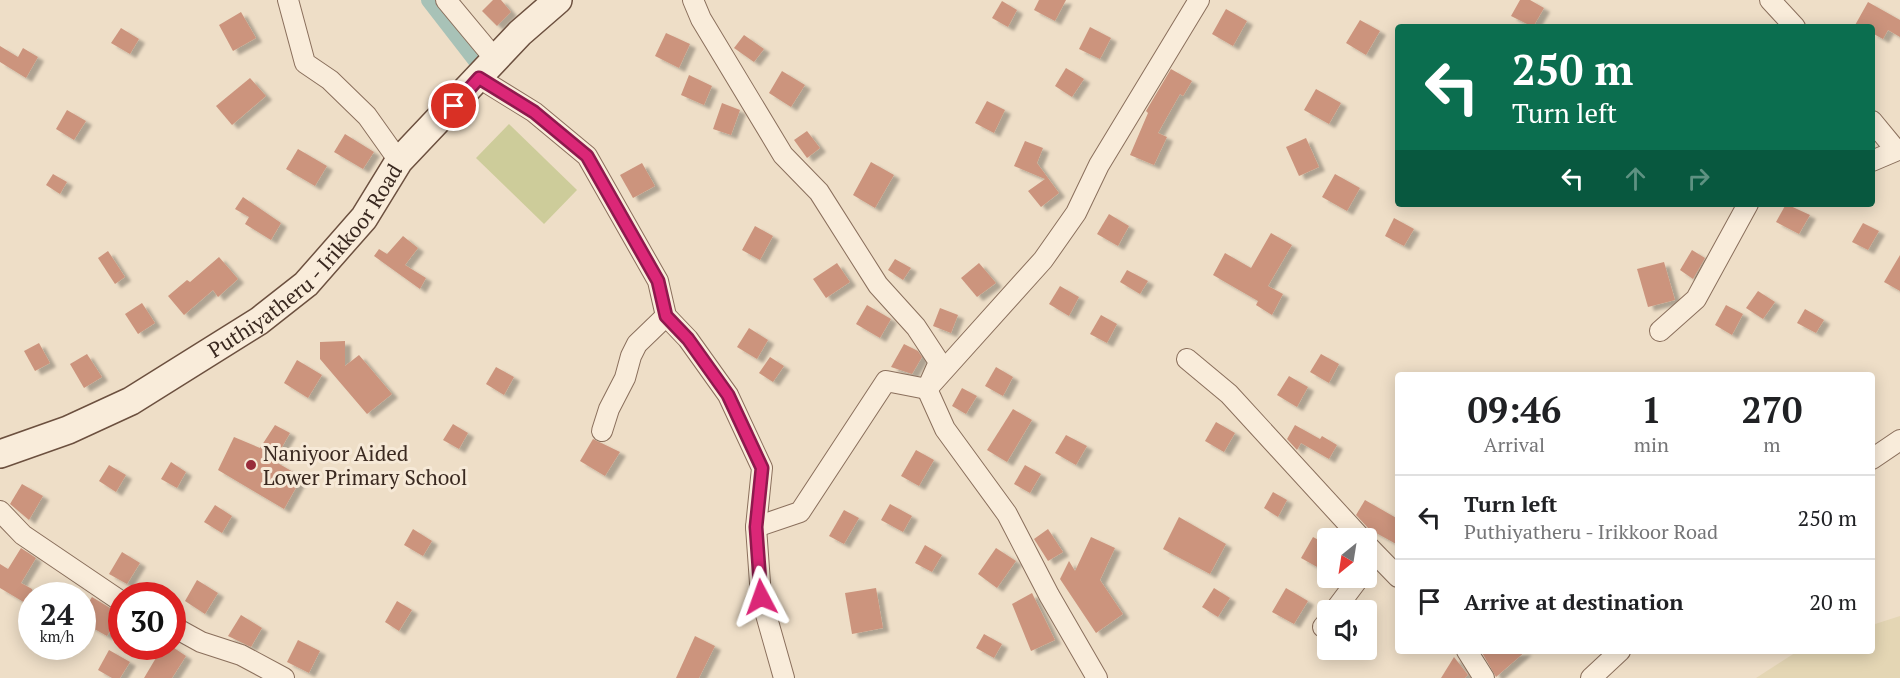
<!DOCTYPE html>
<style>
:root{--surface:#fff;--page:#f6f6f6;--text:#202124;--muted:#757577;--line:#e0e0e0}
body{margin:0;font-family:"PT Serif",serif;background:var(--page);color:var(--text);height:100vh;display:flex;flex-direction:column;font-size:22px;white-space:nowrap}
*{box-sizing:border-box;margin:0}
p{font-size:20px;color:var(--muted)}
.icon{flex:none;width:33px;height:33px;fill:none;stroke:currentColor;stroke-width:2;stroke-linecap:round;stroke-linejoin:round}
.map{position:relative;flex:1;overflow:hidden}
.details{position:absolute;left:1395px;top:372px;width:480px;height:282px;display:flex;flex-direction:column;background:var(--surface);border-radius:6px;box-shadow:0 3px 15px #0003}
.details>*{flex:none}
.banner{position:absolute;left:1395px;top:24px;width:480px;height:183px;border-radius:6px;box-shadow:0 3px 15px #0003;background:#0b6e4f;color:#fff;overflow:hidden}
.needle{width:39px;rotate:210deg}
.fabs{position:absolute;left:1317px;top:528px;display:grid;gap:12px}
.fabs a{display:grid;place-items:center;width:60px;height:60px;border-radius:6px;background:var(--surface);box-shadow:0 3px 15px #0003;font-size:30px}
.speed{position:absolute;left:18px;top:582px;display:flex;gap:12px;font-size:30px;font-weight:700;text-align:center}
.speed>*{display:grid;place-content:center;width:78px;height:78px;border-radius:50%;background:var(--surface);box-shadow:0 3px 15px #0003;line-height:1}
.speed small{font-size:15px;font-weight:400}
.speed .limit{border:9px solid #d22;background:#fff;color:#111}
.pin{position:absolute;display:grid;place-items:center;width:51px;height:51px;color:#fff;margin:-26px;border:3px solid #fff;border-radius:50%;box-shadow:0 2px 6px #0007}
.me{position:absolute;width:66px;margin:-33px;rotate:356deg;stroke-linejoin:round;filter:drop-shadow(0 0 4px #0008)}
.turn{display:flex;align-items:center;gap:21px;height:126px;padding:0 18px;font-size:27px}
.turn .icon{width:78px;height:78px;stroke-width:2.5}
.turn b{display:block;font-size:42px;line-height:51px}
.lanes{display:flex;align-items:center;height:57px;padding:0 18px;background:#0003;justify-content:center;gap:30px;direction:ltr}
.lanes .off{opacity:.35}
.eta{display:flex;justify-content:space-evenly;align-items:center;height:102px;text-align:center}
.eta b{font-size:36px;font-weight:800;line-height:42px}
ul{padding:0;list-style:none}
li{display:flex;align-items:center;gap:18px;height:84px;padding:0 18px;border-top:2px solid var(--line)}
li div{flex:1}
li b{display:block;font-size:22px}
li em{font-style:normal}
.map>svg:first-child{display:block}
</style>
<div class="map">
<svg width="1900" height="678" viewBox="0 0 1900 678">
<defs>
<filter id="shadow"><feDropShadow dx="6" dy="4" stdDeviation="1.5" flood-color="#0004"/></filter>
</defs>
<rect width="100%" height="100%" fill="#eedec7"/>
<!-- farmland -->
<polygon fill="#e4d6b4" points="1900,616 1900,678 1756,678 1798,651 1872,651 1872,625"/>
<!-- green -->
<polygon fill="#cdcc9a" points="509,124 577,190 544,224 476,158"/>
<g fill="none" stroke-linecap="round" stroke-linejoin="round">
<!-- canal -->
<polyline stroke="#a8c2b7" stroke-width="16" points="429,0 477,62"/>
</g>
<!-- building -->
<g fill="#cc947d" filter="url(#shadow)">
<polygon points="493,0 501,0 511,12 497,26 482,11"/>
<polygon points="1039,0 1066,0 1055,21 1034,10"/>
<polygon points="1520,0 1530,0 1544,8 1533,27 1511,16"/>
<polygon points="1002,1 1017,10 1008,27 992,18"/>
<polygon points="1868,2 1900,20 1900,37 1888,30 1883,39 1872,33 1872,27 1854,27"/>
<polygon points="1226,9 1247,21 1233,46 1212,34"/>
<polygon points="241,12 256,38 233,51 219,25"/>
<polygon points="1360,20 1380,31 1366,55 1346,43"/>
<polygon points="1090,27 1111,38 1100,59 1079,49"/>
<polygon points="121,28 139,39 130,54 111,43"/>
<polygon points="666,33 690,44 679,68 655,56"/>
<polygon points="744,35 764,49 754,62 734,48"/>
<polygon points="0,46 18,57 23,48 38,57 26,78 0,62"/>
<polygon points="1066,68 1084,79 1072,97 1055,86"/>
<polygon points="1171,69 1192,81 1183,96 1180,94 1158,133 1167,137 1154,165 1130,155 1148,113 1146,111"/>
<polygon points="782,71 805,85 791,107 769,93"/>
<polygon points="689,75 712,86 704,105 681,95"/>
<polygon points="250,78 266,96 232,125 216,106"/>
<polygon points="1316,89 1341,103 1329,124 1304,110"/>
<polygon points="987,101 1005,110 994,133 975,123"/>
<polygon points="722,103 740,110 731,135 713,129"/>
<polygon points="67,110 86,121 74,140 56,129"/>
<polygon points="807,131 820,148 807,158 794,140"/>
<polygon points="345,134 374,152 363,169 334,152"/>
<polygon points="1306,138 1319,167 1299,176 1286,147"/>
<polygon points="1025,141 1043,148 1037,163 1059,193 1041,207 1028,191 1045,179 1014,166"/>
<polygon points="298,149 327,166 315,186 286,169"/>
<polygon points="871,162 894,175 875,208 853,195"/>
<polygon points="642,163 655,186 633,198 620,175"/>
<polygon points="53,174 67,182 60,194 46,185"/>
<polygon points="1335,174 1360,188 1347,211 1322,197"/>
<polygon points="243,197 281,223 271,240 245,224 249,217 235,209"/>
<polygon points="1786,204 1810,215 1799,234 1776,222"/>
<polygon points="1109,214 1129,226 1118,246 1097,234"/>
<polygon points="1394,218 1414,229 1404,246 1385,236"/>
<polygon points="1863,223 1879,231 1868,250 1852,242"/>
<polygon points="755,226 773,236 760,260 742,250"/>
<polygon points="1271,233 1292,245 1268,286 1283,294 1272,315 1256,305 1258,301 1213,275 1225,253 1251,268"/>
<polygon points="403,236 418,248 405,265 426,278 420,289 374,256 379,249 387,254"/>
<polygon points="1692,250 1705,258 1693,279 1680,270"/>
<polygon points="108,251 125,277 115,284 98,258"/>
<polygon points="1900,255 1900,291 1884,282"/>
<polygon points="219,257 238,279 218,297 213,290 184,315 168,296 187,280 190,282"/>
<polygon points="895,259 911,268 903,280 888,270"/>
<polygon points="1664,262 1675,300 1648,307 1637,269"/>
<polygon points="837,263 850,282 826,298 813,279"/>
<polygon points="979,263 996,283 977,297 961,278"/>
<polygon points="1127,270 1148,281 1140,294 1120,282"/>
<polygon points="1060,286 1079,297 1069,316 1049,304"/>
<polygon points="1758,291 1775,302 1763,319 1746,308"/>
<polygon points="142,303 155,323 138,334 125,314"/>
<polygon points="867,305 891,319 880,338 856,324"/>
<polygon points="1726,305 1743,314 1732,335 1715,325"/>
<polygon points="940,308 958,315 951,333 933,326"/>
<polygon points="1805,309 1824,320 1816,333 1797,323"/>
<polygon points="1101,315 1117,324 1107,343 1090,334"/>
<polygon points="749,328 768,340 757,359 737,347"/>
<polygon points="345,341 345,366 359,355 392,394 367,414 320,359 320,342"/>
<polygon points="39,343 50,363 35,371 24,351"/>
<polygon points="904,344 918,351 922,357 912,374 891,367"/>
<polygon points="87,354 102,377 84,388 70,364"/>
<polygon points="1321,354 1339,364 1329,383 1310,372"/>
<polygon points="770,357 784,366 773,382 759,373"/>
<polygon points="297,360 322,375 308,398 284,383"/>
<polygon points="496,367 514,377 504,395 486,384"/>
<polygon points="996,367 1013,377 1003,396 985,386"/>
<polygon points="1289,376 1308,387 1297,407 1277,395"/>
<polygon points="962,388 977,396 966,414 952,406"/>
<polygon points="1013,409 1032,420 1007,462 987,450"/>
<polygon points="1216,422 1235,433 1224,452 1205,441"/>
<polygon points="453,424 468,433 459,449 443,440"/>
<polygon points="275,425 290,433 274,461 302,477 284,509 218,470 234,437 260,448"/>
<polygon points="1295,425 1320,439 1322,436 1337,445 1329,459 1301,443 1297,450 1287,439"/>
<polygon points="1066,435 1087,446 1076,465 1055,453"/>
<polygon points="593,439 620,452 605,476 580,461"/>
<polygon points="916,450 934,460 919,486 901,476"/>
<polygon points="171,462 186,472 177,488 161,479"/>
<polygon points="109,465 126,475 116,492 99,481"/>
<polygon points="1025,465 1041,474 1030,493 1014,484"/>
<polygon points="22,484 43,496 29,520 10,504"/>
<polygon points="1273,492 1287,500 1278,517 1264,508"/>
<polygon points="1365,500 1398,519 1398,545 1369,529 1356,515"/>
<polygon points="890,504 912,516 903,532 881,520"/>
<polygon points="215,505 232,516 222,533 204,522"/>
<polygon points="844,510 859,518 844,544 829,536"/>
<polygon points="1179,517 1226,544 1210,574 1163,549"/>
<polygon points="413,529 432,541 423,556 404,545"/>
<polygon points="1048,529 1063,552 1048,561 1034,539"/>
<polygon points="1091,537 1115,548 1100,580 1123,614 1096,633 1060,579 1069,561 1075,571"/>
<polygon points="1313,537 1328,545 1328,573 1301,558"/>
<polygon points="925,545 942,555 932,572 915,563"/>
<polygon points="21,548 36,558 21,583 32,589 32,607 0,588 0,564 8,569"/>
<polygon points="996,548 1016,561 997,588 978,574"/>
<polygon points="122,552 140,563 127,584 109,574"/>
<polygon points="197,580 218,593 205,614 185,601"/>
<polygon points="876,588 883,628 852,634 845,593"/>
<polygon points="1214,588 1230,598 1218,617 1202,607"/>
<polygon points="1286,588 1308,601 1294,624 1272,612"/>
<polygon points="1032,593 1055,640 1031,651 1012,604"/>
<polygon points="92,597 120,614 107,636 82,622 82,612"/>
<polygon points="397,601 412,610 399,631 385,622"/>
<polygon points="241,615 262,628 251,647 228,636"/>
<polygon points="984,634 1002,644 994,658 976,648"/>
<polygon points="695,636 715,646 699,678 676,678"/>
<polygon points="298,640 320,651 309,673 287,662"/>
<polygon points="163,646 171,646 186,656 172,678 144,678"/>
<polygon points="109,650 130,662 120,678 112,678 98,670"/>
<polygon points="1481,651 1526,651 1496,677"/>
<polygon points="1454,657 1468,675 1465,678 1441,678"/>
</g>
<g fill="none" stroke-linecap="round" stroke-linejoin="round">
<defs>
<g id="minor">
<polyline points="288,0 305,63 330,80 367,116 399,161"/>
<polyline points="446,0 495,59"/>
<polyline points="693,0 701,19 783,155 819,192 878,285 916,327 939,362 927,389 945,429 1007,514 1049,595 1097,678"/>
<polyline points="1770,0 1795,27"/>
<polyline points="479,78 534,112 587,156 658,281 666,316 688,339 728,395 762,468 756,527 761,597 784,678"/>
<polyline points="1872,121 1896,150"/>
<polyline points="1872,161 1900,149"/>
<polyline points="1660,331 1696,299 1748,204"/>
<polyline points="1187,359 1229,394 1361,538"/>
<polyline points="602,431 609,409 625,378 631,356 637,344 666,316"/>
<polyline points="1872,459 1900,440"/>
<polyline points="0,511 23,535 122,602"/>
<polyline points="756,527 800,512 886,381 927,389 1043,260 1076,213 1099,165 1199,0"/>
<polyline points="1366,544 1398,577"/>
<polyline points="1335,610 1359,578"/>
<polyline points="172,626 201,642 241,655 284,678"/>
<polyline points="1323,627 1328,621"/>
<polyline points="1467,651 1484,678"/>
<polyline points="1591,678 1620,651"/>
</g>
<g id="secondary">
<path id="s1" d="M0 454 68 430 131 401 259 321 306 284 364 218 399 161 520 33 558 0"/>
</g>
</defs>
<!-- minor casing -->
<use href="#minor" stroke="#8a6f5c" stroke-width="22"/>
<!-- secondary casing -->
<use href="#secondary" stroke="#6c503f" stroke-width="30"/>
<!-- minor -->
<use href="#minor" stroke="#f9ecda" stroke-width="20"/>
<!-- secondary -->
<use href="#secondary" stroke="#f9ecda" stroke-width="27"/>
</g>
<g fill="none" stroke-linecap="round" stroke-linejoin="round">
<defs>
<polyline id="route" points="454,106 479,78 534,112 587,156 658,281 666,316 688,339 728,395 762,468 756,527 761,597"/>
</defs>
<!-- route casing -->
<use href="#route" stroke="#8e194d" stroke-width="15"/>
<!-- route -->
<use href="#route" stroke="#db2777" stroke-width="10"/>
</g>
<!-- markers -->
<circle fill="#992c3b" stroke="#f6e9d7" stroke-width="2" cx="251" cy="465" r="6"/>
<g text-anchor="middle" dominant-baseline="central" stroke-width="6" stroke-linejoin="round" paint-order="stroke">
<!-- street labels -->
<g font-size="21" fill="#3a2920" stroke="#f6e9d7">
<text stroke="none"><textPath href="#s1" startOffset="368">Puthiyatheru - Irikkoor Road</textPath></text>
</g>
<!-- poi labels -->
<g font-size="21" fill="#3a2920" stroke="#f6e9d7" text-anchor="start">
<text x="263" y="453">Naniyoor Aided<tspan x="263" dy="24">Lower Primary School</tspan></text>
</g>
</g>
</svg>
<div class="fabs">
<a><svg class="needle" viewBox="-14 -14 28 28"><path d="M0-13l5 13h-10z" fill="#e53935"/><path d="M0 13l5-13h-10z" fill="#757577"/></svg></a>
<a><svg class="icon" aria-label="sound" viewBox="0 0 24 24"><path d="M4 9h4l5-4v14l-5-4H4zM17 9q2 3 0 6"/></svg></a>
</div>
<div class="speed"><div>24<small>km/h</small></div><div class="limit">30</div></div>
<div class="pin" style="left:454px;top:106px;background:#d93025"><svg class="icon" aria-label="arrive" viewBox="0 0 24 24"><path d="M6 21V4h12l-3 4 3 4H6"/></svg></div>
<svg class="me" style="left:761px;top:597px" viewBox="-20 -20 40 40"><path d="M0-17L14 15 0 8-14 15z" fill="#db2777" stroke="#fff" stroke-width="4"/></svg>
<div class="banner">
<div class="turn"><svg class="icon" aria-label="left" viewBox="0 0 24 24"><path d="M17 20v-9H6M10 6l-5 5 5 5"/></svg><div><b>250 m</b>Turn left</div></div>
<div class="lanes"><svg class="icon" aria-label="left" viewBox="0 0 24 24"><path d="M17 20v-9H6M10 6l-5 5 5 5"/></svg><svg class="icon off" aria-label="ahead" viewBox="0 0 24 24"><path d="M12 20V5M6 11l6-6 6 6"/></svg><svg class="icon off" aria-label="right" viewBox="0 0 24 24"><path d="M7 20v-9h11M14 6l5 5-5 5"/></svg></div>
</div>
<section class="details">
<div class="eta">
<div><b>09:46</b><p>Arrival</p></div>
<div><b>1</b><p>min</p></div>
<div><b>270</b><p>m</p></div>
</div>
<ul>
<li><svg class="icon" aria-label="left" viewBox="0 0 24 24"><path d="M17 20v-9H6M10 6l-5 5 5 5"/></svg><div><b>Turn left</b><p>Puthiyatheru - Irikkoor Road</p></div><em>250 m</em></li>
<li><svg class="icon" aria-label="arrive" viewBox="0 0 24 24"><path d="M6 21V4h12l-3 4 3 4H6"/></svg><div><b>Arrive at destination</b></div><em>20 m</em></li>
</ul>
</section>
</div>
